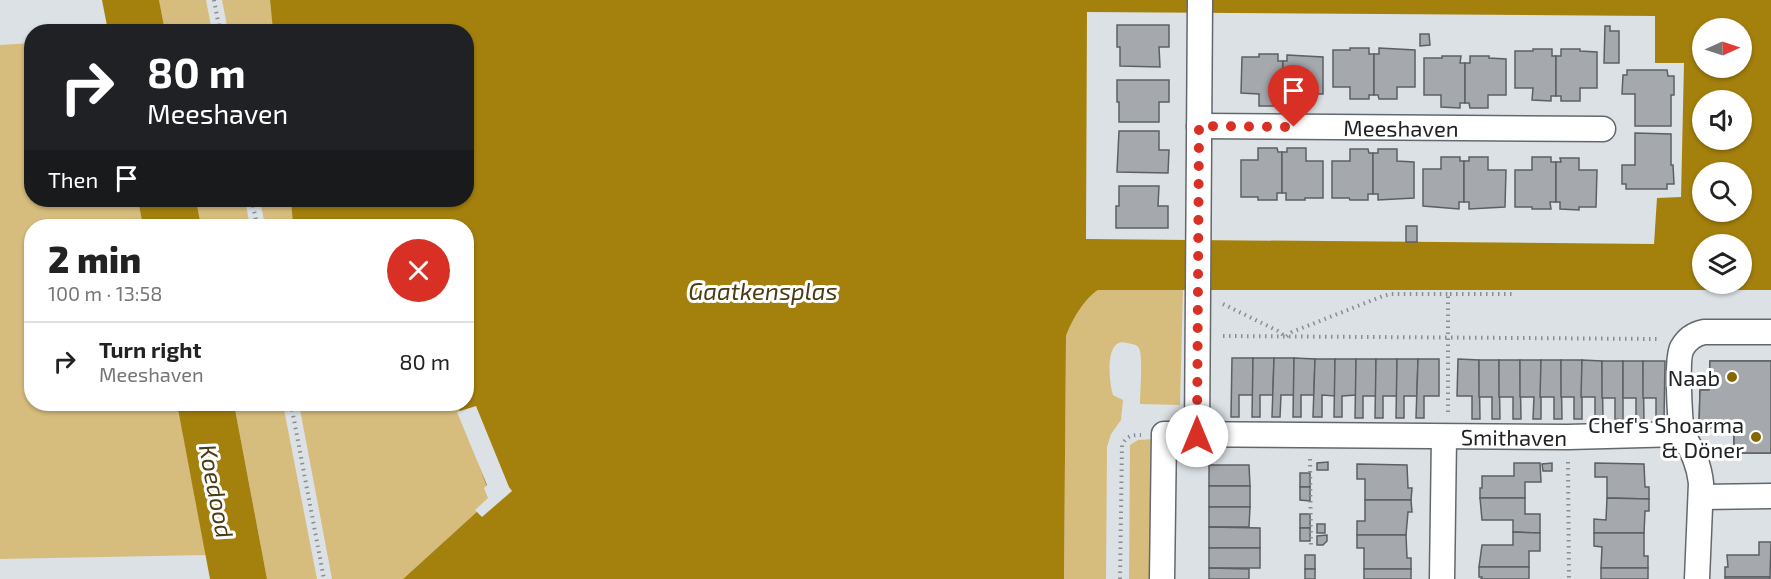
<!DOCTYPE html>
<meta charset="utf-8">
<style>
:root{--surface:#fff;--page:#f2f2f2;--text:#222;--muted:#767676;--line:#e0e0e0}
body{margin:0;font-family:"Exo 2",sans-serif;background:var(--page);color:var(--text);height:100vh;display:flex;flex-direction:column;font-size:22px;white-space:nowrap}
*{box-sizing:border-box;margin:0}
p{font-size:20px;color:var(--muted)}
.icon{flex:none;width:33px;height:33px;fill:none;stroke:currentColor;stroke-width:2;stroke-linecap:round;stroke-linejoin:round}
.map{position:relative;flex:1;overflow:hidden}
.sheet{position:absolute;left:24px;top:219px;width:450px;height:192px;display:flex;flex-direction:column;background:var(--surface);border-radius:24px;box-shadow:0 2px 4px #0004}
.sheet>*{flex:none}
.banner{position:absolute;left:24px;top:24px;width:450px;height:183px;border-radius:24px;box-shadow:0 2px 4px #0004;background:#202124;color:#fff;overflow:hidden}
.needle{width:39px;rotate:87deg}
.controls{position:absolute;left:1692px;top:18px;display:grid;gap:12px}
.controls a{display:grid;place-items:center;width:60px;height:60px;border-radius:50%;background:var(--surface);box-shadow:0 2px 4px #0004;font-size:30px}
.pin{position:absolute;display:grid;place-items:center;width:51px;height:51px;color:#fff;margin:-62px -26px;border-radius:50% 50% 50% 0;rotate:-45deg;box-shadow:0 0 6px #0007}
.pin .icon{rotate:45deg}
.me{position:absolute;width:66px;margin:-33px;rotate:0deg;stroke-linejoin:round;filter:drop-shadow(0 0 4px #0008)}
.turn{display:flex;align-items:center;gap:21px;height:126px;padding:0 24px;font-size:27px}
.turn .icon{width:78px;height:78px;stroke-width:2.5}
.turn b{display:block;font-size:42px;line-height:51px}
.then{display:flex;align-items:center;height:57px;padding:0 24px;background:#0003;gap:12px;font-size:22px}
.round{display:grid;place-items:center;flex:none;width:63px;height:63px;border-radius:32px;background:var(--page)}
.headline{display:flex;align-items:center;justify-content:space-between;height:102px;padding:0 24px}
h1{font-size:36px;font-weight:800;line-height:45px}
ul{padding:0;list-style:none}
li{display:flex;align-items:center;gap:18px;height:78px;padding:0 24px;border-top:2px solid var(--line)}
li div{flex:1}
li b{display:block;font-size:22px}
li em{font-style:normal}
.map>svg:first-child{display:block}
</style>
<div class="map">
<svg width="1771" height="579" viewBox="0 0 1771 579">
<rect width="100%" height="100%" fill="#dce1e5"/>
<!-- green -->
<g fill="#d7bd7d">
<polygon points="159,0 206,0 212,31 165,31"/>
<polygon points="222,0 270,0 273,31 228,31"/>
<polygon points="31,43 32,200 138,200 143,226 32,226 32,404 177,404 206,555 0,559 0,45"/>
<polygon points="196,200 245,200 250,226 201,226"/>
<polygon points="260,200 291,200 293,226 265,226"/>
<path d="M1098 290H1183L1180 405 1140 404C1140 394 1143 356 1139 348 1137 344 1131 344 1127 343 1104 336 1109 383 1113 395L1123 400 1121 420 1111 434 1107 447 1106 579H1064L1066 336C1072 320 1084 299 1098 290Z"/>
<polygon points="234,404 283,404 317,579 267,579"/>
<polygon points="299,404 445,404 459,409 491,499 403,579 332,579"/>
<polygon points="1153,439 1151,579 1129,579 1130,445 1138,440"/>
</g>
<!-- water -->
<g fill="#a4800d" fill-rule="evenodd">
<polygon points="102,0 159,0 165,31 108,31"/>
<path d="M270 0H1771V290H1098C1084 299 1072 320 1066 336L1064 579H403L491 499 459 409 445 404H466V226H293L291 200H466V32L273 31ZM1087 12 1655 16V63H1684L1681 197 1657 198 1654 244 1086 239ZM1702 28H1742V68H1702ZM1702 100H1742V140H1702ZM1702 172H1742V212H1702ZM1702 244H1742V284H1702Z"/>
<polygon points="138,200 196,200 201,226 143,226"/>
<polygon points="177,404 234,404 267,579 210,579"/>
</g>
<!-- pier -->
<polygon fill="#dce1e5" points="476,406 509,487 512,491 482,517 475,510 488,498 484,488 487,485 457,412"/>
<!-- building -->
<g fill="#a5a9ad" stroke="#5c5f63" stroke-width="1.5">
<polygon points="1117,25 1169,25 1169,47 1159,47 1160,67 1120,66 1120,47 1117,47"/>
<polygon points="1605,26 1610,26 1610,31 1619,31 1619,63 1604,63"/>
<polygon points="1420,34 1429,34 1430,45 1420,46"/>
<polygon points="1350,48 1369,48 1369,54 1374,54 1374,95 1369,95 1369,99 1350,99 1350,87 1333,87 1333,50 1350,50"/>
<polygon points="1379,48 1415,50 1415,87 1397,87 1397,99 1379,99 1378,95 1374,95 1374,54 1379,54"/>
<polygon points="1533,49 1552,49 1552,56 1556,56 1556,96 1551,96 1551,101 1532,100 1533,88 1515,88 1515,51 1533,51"/>
<polygon points="1561,49 1580,49 1580,51 1597,52 1597,88 1580,88 1580,101 1561,101 1561,96 1556,96 1556,56 1561,56"/>
<polygon points="1259,54 1278,54 1278,61 1283,61 1282,102 1277,102 1278,106 1259,106 1259,94 1241,93 1242,57 1259,57"/>
<polygon points="1287,55 1323,57 1323,94 1306,94 1306,107 1287,106 1287,102 1282,102 1283,61 1287,61"/>
<polygon points="1442,56 1461,56 1460,63 1465,63 1465,103 1460,103 1460,108 1441,107 1441,95 1424,95 1424,58 1442,58"/>
<polygon points="1470,56 1489,56 1489,58 1506,59 1506,95 1488,95 1488,108 1470,108 1469,103 1465,103 1465,63 1470,63"/>
<polygon points="1627,70 1667,70 1668,76 1674,76 1674,95 1671,95 1671,126 1635,126 1635,94 1622,94 1623,75 1627,75"/>
<polygon points="1117,80 1169,80 1169,102 1159,102 1159,122 1119,122 1119,102 1117,102"/>
<polygon points="1119,131 1159,131 1159,150 1169,150 1168,173 1117,172"/>
<polygon points="1635,133 1671,134 1671,165 1673,165 1674,184 1667,184 1667,189 1626,189 1626,184 1622,184 1622,165 1635,165"/>
<polygon points="1258,148 1277,148 1278,152 1282,152 1282,193 1277,193 1277,200 1258,200 1258,197 1241,197 1241,160 1258,160"/>
<polygon points="1287,148 1306,148 1306,161 1323,161 1323,198 1305,198 1305,200 1286,200 1286,193 1282,193 1282,152 1287,152"/>
<polygon points="1350,149 1368,149 1369,153 1373,153 1373,194 1368,194 1368,200 1350,200 1349,198 1332,198 1332,161 1350,161"/>
<polygon points="1378,149 1397,149 1397,161 1414,162 1414,198 1378,200 1378,194 1373,194 1373,153 1378,153"/>
<polygon points="1441,157 1460,157 1460,161 1464,161 1464,202 1459,202 1459,209 1423,206 1423,169 1441,169"/>
<polygon points="1469,157 1488,157 1488,170 1506,170 1505,207 1469,209 1469,202 1464,202 1464,161 1469,161"/>
<polygon points="1532,157 1551,157 1551,162 1556,162 1556,202 1550,202 1551,209 1532,209 1532,207 1515,207 1515,170 1532,170"/>
<polygon points="1560,158 1579,158 1579,170 1597,170 1596,207 1579,207 1579,210 1560,209 1560,202 1556,202 1556,162 1561,162"/>
<polygon points="1119,186 1159,186 1158,206 1168,206 1168,228 1116,228 1116,206 1119,206"/>
<rect x="1406" y="226" width="11" height="16"/>
<polygon points="1232,358 1253,358 1253,395 1239,395 1239,417 1231,417"/>
<polygon points="1253,358 1274,358 1273,395 1260,395 1260,417 1252,417"/>
<polygon points="1274,358 1294,358 1294,395 1281,395 1280,417 1272,417"/>
<polygon points="1294,358 1315,359 1314,395 1301,395 1301,417 1293,417"/>
<polygon points="1315,359 1335,359 1335,396 1322,395 1322,417 1313,417"/>
<polygon points="1335,359 1356,359 1356,395 1342,396 1342,417 1334,417"/>
<polygon points="1356,359 1376,359 1376,396 1363,396 1363,418 1355,418"/>
<polygon points="1376,359 1397,359 1397,396 1383,396 1383,418 1375,418"/>
<polygon points="1397,359 1418,359 1417,396 1404,396 1404,418 1396,418"/>
<polygon points="1418,359 1439,359 1439,396 1424,396 1424,418 1416,418"/>
<polygon points="1458,359 1479,360 1480,419 1472,419 1472,396 1457,396"/>
<polygon points="1479,360 1499,360 1500,419 1492,419 1492,397 1479,397"/>
<polygon points="1499,360 1520,360 1521,419 1513,419 1513,397 1499,397"/>
<polygon points="1520,360 1541,360 1541,419 1533,419 1534,397 1520,397"/>
<polygon points="1541,360 1561,360 1562,419 1554,419 1554,397 1540,397"/>
<polygon points="1561,360 1582,360 1582,419 1574,419 1574,397 1561,397"/>
<polygon points="1582,360 1602,361 1603,419 1595,419 1595,397 1581,397"/>
<polygon points="1602,361 1623,361 1623,420 1615,419 1615,398 1602,398"/>
<polygon points="1623,361 1643,361 1644,420 1636,420 1636,398 1623,398"/>
<polygon points="1643,361 1665,361 1664,420 1656,420 1656,398 1643,398"/>
<polygon points="1710,361 1771,361 1771,453 1734,453 1734,428 1709,428 1709,426 1699,426 1700,390 1710,390"/>
<polygon points="1710,361 1771,361 1771,453 1734,453 1734,428 1709,428 1709,426 1699,426 1700,390 1709,390"/>
<polygon points="1328,462 1328,470 1317,470 1317,463"/>
<polygon points="1514,463 1540,463 1541,482 1525,482 1525,498 1480,498 1480,488 1482,488 1482,476 1514,476"/>
<polygon points="1552,463 1552,471 1543,471 1542,464"/>
<polygon points="1595,463 1644,464 1645,487 1649,487 1649,499 1607,498 1607,477 1595,477"/>
<polygon points="1357,464 1407,465 1408,488 1412,488 1411,500 1365,500 1365,479 1357,479"/>
<polygon points="1209,465 1249,465 1250,486 1209,486"/>
<rect x="1300" y="473" width="10" height="14"/>
<rect x="1209" y="486" width="41" height="21"/>
<polygon points="1300,487 1310,487 1310,501 1300,500"/>
<polygon points="1480,498 1525,498 1525,514 1540,514 1540,533 1513,532 1513,520 1482,520"/>
<polygon points="1607,498 1649,499 1649,511 1645,511 1644,533 1594,533 1594,519 1606,520"/>
<polygon points="1365,500 1411,500 1412,512 1408,512 1406,535 1357,535 1357,521 1365,521"/>
<polygon points="1209,507 1250,507 1249,527 1209,527"/>
<rect x="1300" y="514" width="10" height="14"/>
<rect x="1317" y="524" width="8" height="9"/>
<polygon points="1209,527 1260,528 1260,548 1209,548"/>
<rect x="1300" y="528" width="10" height="13"/>
<polygon points="1513,532 1540,533 1540,551 1529,551 1529,567 1479,567 1482,545 1513,545"/>
<polygon points="1594,533 1644,533 1644,556 1648,556 1648,568 1601,568 1602,547 1594,546"/>
<polygon points="1327,535 1327,541 1323,545 1317,545 1317,536"/>
<polygon points="1357,535 1406,535 1407,558 1411,558 1411,569 1364,569 1364,548 1357,548"/>
<polygon points="1759,542 1771,542 1770,577 1725,577 1725,567 1728,567 1727,555 1759,555"/>
<rect x="1209" y="548" width="51" height="20"/>
<rect x="1305" y="555" width="10" height="14"/>
<polygon points="1479,567 1529,567 1529,579 1481,579 1482,577 1479,577"/>
<polygon points="1209,568 1249,569 1249,579 1209,579"/>
<rect x="1601" y="568" width="47" height="11"/>
<rect x="1305" y="569" width="10" height="10"/>
<rect x="1364" y="569" width="47" height="10"/>
<rect x="1725" y="577" width="45" height="2"/>
</g>
<g fill="none" stroke-linecap="round" stroke-linejoin="round">
<defs>
<g id="street">
<path id="s1" d="M1199 126 1603 129"/>
<path d="M1682 434C1680 419 1676 359 1682 348 1687 339 1694 334 1704 332H1771"/>
<polyline points="1197,436 1200,0"/>
<polyline points="1701,497 1771,496"/>
<path id="s2" d="M1162 579 1164 434 1568 437 1682 434C1693 450 1699 464 1701 483L1697 579"/>
<polyline points="1442,579 1444,437"/>
</g>
</defs>
<!-- street casing -->
<use href="#street" stroke="#64686c" stroke-width="27"/>
<!-- path -->
<g stroke="#8a8e91" stroke-width="4" stroke-dasharray="1.5 4.5" stroke-linecap="butt">
<polyline points="214,0 220,32"/>
<polyline points="252,200 257,226"/>
<polyline points="1223,304 1278,331 1286,337 1292,332 1383,296 1391,294 1448,294"/>
<polyline points="1223,336 1659,339"/>
<polyline points="291,404 324,579"/>
<polyline points="1448,412 1448,294 1515,294"/>
<polyline points="1310,459 1311,549"/>
<polyline points="1568,462 1569,579"/>
<path d="M1120 579 1122 445C1127 436 1131 435 1141 435"/>
</g>
<!-- street -->
<use href="#street" stroke="#fff" stroke-width="24"/>
</g>
<g fill="none" stroke-linecap="round" stroke-linejoin="round">
<!-- route -->
<polyline stroke="#d93025" stroke-width="10" stroke-dasharray="0 18" points="1197,436 1199,126 1294,127"/>
</g>
<!-- markers -->
<g fill="#856600" stroke="#fff" stroke-width="2">
<circle cx="1732" cy="377" r="6"/>
<circle cx="1756" cy="437" r="6"/>
</g>
<g text-anchor="middle" dominant-baseline="central" stroke-width="6" stroke-linejoin="round" paint-order="stroke">
<!-- street labels -->
<g font-size="22" fill="#202224" stroke="#fff">
<text stroke="none"><textPath href="#s1" startOffset="202">Meeshaven</textPath></text>
<text stroke="none"><textPath href="#s2" startOffset="495">Smithaven</textPath></text>
</g>
<!-- poi labels -->
<g font-size="22" fill="#202224" stroke="#fff" text-anchor="end">
<text x="1720" y="377">Naab</text>
<text x="1744" y="424">Chef's Shoarma<tspan x="1744" dy="25">&amp; Döner</tspan></text>
</g>
<!-- water labels -->
<g font-size="24" font-style="italic" fill="#4c3c13" stroke="#fff">
<text x="763" y="290">Gaatkensplas</text>
<text transform="translate(217 491) rotate(79)">Koedood</text>
</g>
</g>
</svg>
<div class="controls">
<a><svg class="needle" viewBox="-14 -14 28 28"><path d="M0-13l5 13h-10z" fill="#e53935"/><path d="M0 13l5-13h-10z" fill="#767676"/></svg></a>
<a><svg class="icon" aria-label="sound" viewBox="0 0 24 24"><path d="M4 9h4l5-4v14l-5-4H4zM17 9q2 3 0 6"/></svg></a>
<a><svg class="icon" aria-label="search" viewBox="0 0 24 24"><circle cx="10" cy="10" r="6"/><path d="M15 15l6 6"/></svg></a>
<a><svg class="icon" aria-label="layers" viewBox="0 0 24 24"><path d="M12 4l9 5-9 5-9-5zM3 14l9 5 9-5"/></svg></a>
</div>
<div class="pin" style="left:1294px;top:127px;background:#d93025"><svg class="icon" aria-label="arrive" viewBox="0 0 24 24"><path d="M6 21V4h12l-3 4 3 4H6"/></svg></div>
<svg class="me" style="left:1197px;top:436px" viewBox="-20 -20 40 40"><circle r="19" fill="#fff"/><path d="M0-13L10 11 0 6-10 11z" fill="#d93025"/></svg>
<div class="banner">
<div class="turn"><svg class="icon" aria-label="right" viewBox="0 0 24 24"><path d="M7 20v-9h11M14 6l5 5-5 5"/></svg><div><b>80 m</b>Meeshaven</div></div>
<div class="then">Then<svg class="icon" aria-label="arrive" viewBox="0 0 24 24"><path d="M6 21V4h12l-3 4 3 4H6"/></svg></div>
</div>
<section class="sheet">
<div class="headline"><div><h1>2 min</h1><p>100 m · 13:58</p></div><a class="round" style="background:#d93025;color:#fff"><svg class="icon" aria-label="close" viewBox="0 0 24 24"><path d="M6 6l12 12M18 6L6 18"/></svg></a></div>
<ul>
<li><svg class="icon" aria-label="right" viewBox="0 0 24 24"><path d="M7 20v-9h11M14 6l5 5-5 5"/></svg><div><b>Turn right</b><p>Meeshaven</p></div><em>80 m</em></li>
</ul>
</section>
</div>
